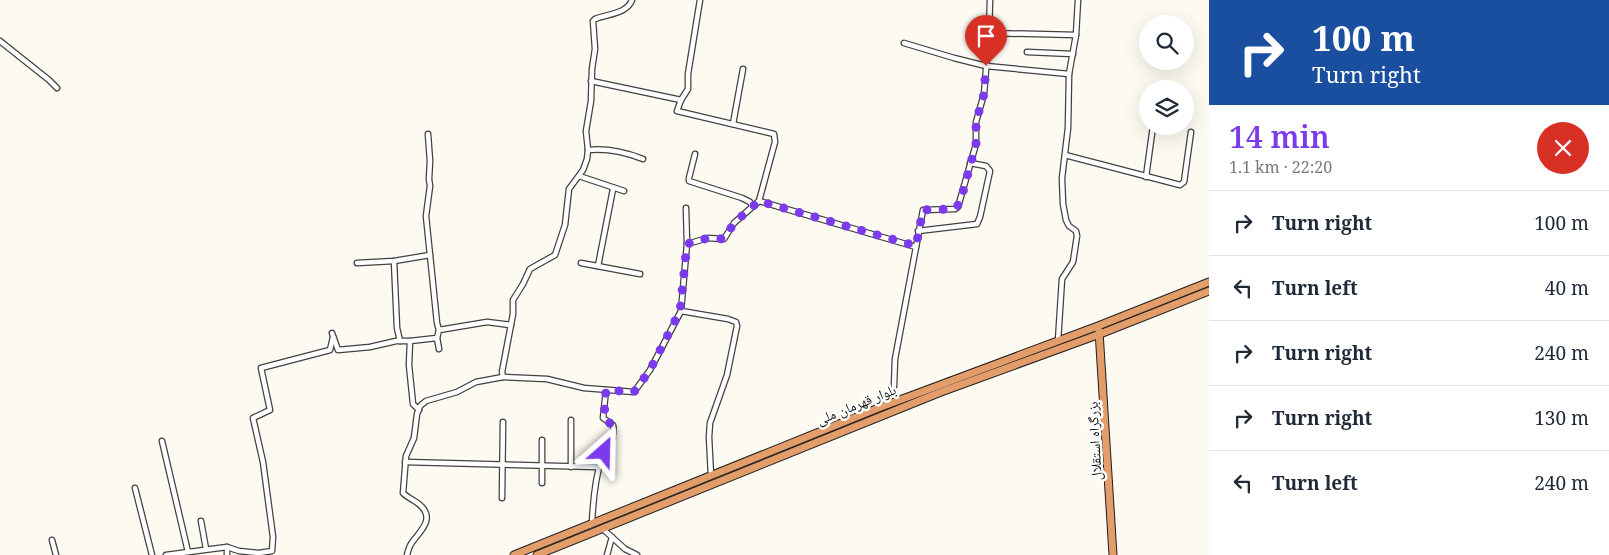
<!DOCTYPE html>
<meta charset="utf-8">
<style>
:root{--surface:#fff;--page:#f6f6f7;--text:#1f2937;--muted:#747a83;--line:#e0e1e3;--accent:#7c3aed}
body{margin:0;font-family:"Noto Serif","Noto Naskh Arabic",serif;background:var(--page);color:var(--text);height:100vh;display:flex;flex-direction:column;font-size:19px;white-space:nowrap}
*{box-sizing:border-box;margin:0}
p{font-size:16px;color:var(--muted)}
.icon{flex:none;width:28px;height:28px;fill:none;stroke:currentColor;stroke-width:2;stroke-linecap:round;stroke-linejoin:round}
.map{position:relative;flex:1;overflow:hidden}
.sheet{display:flex;flex-direction:column;background:var(--surface);width:400px}
.sheet>*{flex:none}
.guide{background:#1a4fa0;color:#fff;overflow:hidden}
.buttons{position:absolute;left:1139px;top:15px;display:grid;gap:10px}
.buttons a{display:grid;place-items:center;width:55px;height:55px;border-radius:50%;background:var(--surface);box-shadow:0 5px 20px #0002;font-size:25px}
.pin{position:absolute;display:grid;place-items:center;width:42px;height:42px;color:#fff;margin:-51px -21px;border-radius:50% 50% 50% 0;rotate:-45deg;box-shadow:0 0 5px #0007}
.pin .icon{rotate:45deg}
.me{position:absolute;width:55px;margin:-28px;rotate:25deg;stroke-linejoin:round;filter:drop-shadow(0 0 4px #0008)}
.turn{display:flex;align-items:center;gap:18px;height:105px;padding:0 20px;font-size:22px}
.turn .icon{width:65px;height:65px;stroke-width:2.5}
.turn b{display:block;font-size:35px;line-height:42px}
.round{display:grid;place-items:center;flex:none;width:52px;height:52px;border-radius:26px;background:var(--page)}
.summary{display:flex;align-items:center;justify-content:space-between;height:85px;padding:0 20px}
h1{font-size:30px;font-weight:600;line-height:38px;color:var(--accent)}
ul{padding:0;list-style:none}
li{display:flex;align-items:center;gap:15px;height:65px;padding:0 20px;border-top:1px solid var(--line)}
li div{flex:1}
li b{display:block;font-size:19px}
li em{font-style:normal}
main{display:flex;flex:1;min-height:0}
.map>svg:first-child{display:block}
</style>
<main>
<div class="map">
<svg width="1209" height="555" viewBox="0 0 1209 555">
<rect width="100%" height="100%" fill="#fdfaf1"/>
<g fill="none" stroke-linecap="round" stroke-linejoin="round">
<defs>
<g id="minor">
<polyline points="989,33 1076,35"/>
<polyline points="0,41 49,80 57,88"/>
<polyline points="904,43 954,58 986,66 1069,74"/>
<polyline points="1027,52 1073,54"/>
<polyline points="591,81 681,100"/>
<polyline points="733,124 743,69"/>
<polyline points="428,134 430,161 429,179 430,186 426,216 437,323 439,330"/>
<path d="M588 150C608 148 625 152 643 159"/>
<polyline points="695,154 689,178 689,181 742,198 750,202 752,206"/>
<polyline points="1065,155 1180,185 1184,182 1191,132"/>
<polyline points="579,176 624,191"/>
<polyline points="1146,177 1153,126"/>
<polyline points="759,201 916,247"/>
<polyline points="918,231 977,224 980,217 990,171 986,166 970,163"/>
<polyline points="687,244 708,238 724,239 734,223 759,201 775,142 774,134 677,111 681,100 688,89 688,74 700,0"/>
<polyline points="394,261 397,328 400,341"/>
<polyline points="357,263 394,261 430,255"/>
<polyline points="581,263 640,274"/>
<polyline points="598,266 613,189"/>
<polyline points="681,311 728,319 736,322 737,326 727,375 710,423 709,437 711,476"/>
<polyline points="332,333 338,350 370,347 396,341 410,341 409,365 413,404 419,410"/>
<polyline points="437,338 439,349"/>
<polyline points="410,341 437,338 439,330 487,322 511,325"/>
<polyline points="1058,341 1062,279 1073,262 1077,236 1076,231 1069,226 1066,220 1063,204 1062,178 1068,128 1069,74 1076,35 1078,0"/>
<polyline points="503,377 547,379 584,388 634,392 650,370 681,311 687,244 686,208"/>
<polyline points="894,386 895,359 923,210 955,209 958,207 976,144 976,122 984,94 989,33 990,0"/>
<polyline points="571,420 571,467"/>
<polyline points="542,440 542,483"/>
<polyline points="162,441 188,552"/>
<polyline points="405,462 598,467"/>
<polyline points="135,488 152,555"/>
<polyline points="502,498 503,422"/>
<polyline points="201,521 206,549"/>
<path d="M592 523C593 501 595 478 602 457 606 445 616 438 613 425L603 418 606 390"/>
<polyline points="603,529 625,549 637,555"/>
<polyline points="52,540 56,555"/>
<polyline points="227,547 227,555"/>
<polyline points="166,555 227,547 239,551 259,553 272,551 273,537 263,462 253,418 270,410 261,368 330,350 333,337"/>
<path d="M407 555C408 551 409 547 411 544 417 534 435 521 422 507 417 501 409 499 403 493L406 456 414 438 417 414 420 406 426 401 457 392 476 382 503 377 502 372 513 314V300L523 284 530 269 555 255 565 225 569 189 583 170 587 159 588 150 586 131 591 101 592 69 595 49 593 21 595 19C607 14 627 14 632 0"/>
<polyline points="607,555 612,537"/>
</g>
<g id="highway">
<polyline points="1099,331 1113,555"/>
<polyline points="514,555 881,407 1098,326 1209,282"/>
<polyline points="537,555 941,392 1100,334 1209,291"/>
</g>
</defs>
<!-- minor casing -->
<use href="#minor" stroke="#414141" stroke-width="7"/>
<!-- highway casing -->
<use href="#highway" stroke="#1f1f1f" stroke-width="9"/>
<!-- minor -->
<use href="#minor" stroke="#fff" stroke-width="4.5"/>
<!-- highway -->
<use href="#highway" stroke="#e29d6a" stroke-width="7"/>
</g>
<g fill="none" stroke-linecap="round" stroke-linejoin="round">
<!-- route -->
<path stroke="#7c3aed" stroke-width="9" stroke-dasharray="0 16.2" d="M604 452C613 436 620 430 604 418L606 390 634 392 650 370 680 311 687 244 708 238 724 239 734 223 759 201 916 246 923 210 954 209 960 203 976 144V122L984 94 986 66"/>
</g>
<g text-anchor="middle" dominant-baseline="central" stroke-width="5" stroke-linejoin="round" paint-order="stroke">
<!-- street labels -->
<g font-size="14" fill="#0e0e0e" stroke="#fff">
<text transform="translate(856 404) rotate(-22)">بلوار قهرمان ملی</text>
<text transform="translate(1094 441) rotate(-93)">بزرگراه استقلال</text>
</g>
</g>
</svg>
<div class="buttons">
<a><svg class="icon" aria-label="search" viewBox="0 0 24 24"><circle cx="10" cy="10" r="6"/><path d="M15 15l6 6"/></svg></a>
<a><svg class="icon" aria-label="layers" viewBox="0 0 24 24"><path d="M12 4l9 5-9 5-9-5zM3 14l9 5 9-5"/></svg></a>
</div>
<div class="pin" style="left:986px;top:66px;background:#d93025"><svg class="icon" aria-label="arrive" viewBox="0 0 24 24"><path d="M6 21V4h12l-3 4 3 4H6"/></svg></div>
<svg class="me" style="left:604px;top:452px" viewBox="-20 -20 40 40"><path d="M0-17L14 15 0 8-14 15z" fill="#7c3aed" stroke="#fff" stroke-width="4"/></svg>
</div>
<section class="sheet">
<div class="guide">
<div class="turn"><svg class="icon" aria-label="right" viewBox="0 0 24 24"><path d="M7 20v-9h11M14 6l5 5-5 5"/></svg><div><b>100 m</b>Turn right</div></div>
</div>
<div class="summary"><div><h1>14 min</h1><p>1.1 km · 22:20</p></div><a class="round" style="background:#d93025;color:#fff"><svg class="icon" aria-label="close" viewBox="0 0 24 24"><path d="M6 6l12 12M18 6L6 18"/></svg></a></div>
<ul>
<li><svg class="icon" aria-label="right" viewBox="0 0 24 24"><path d="M7 20v-9h11M14 6l5 5-5 5"/></svg><div><b>Turn right</b></div><em>100 m</em></li>
<li><svg class="icon" aria-label="left" viewBox="0 0 24 24"><path d="M17 20v-9H6M10 6l-5 5 5 5"/></svg><div><b>Turn left</b></div><em>40 m</em></li>
<li><svg class="icon" aria-label="right" viewBox="0 0 24 24"><path d="M7 20v-9h11M14 6l5 5-5 5"/></svg><div><b>Turn right</b></div><em>240 m</em></li>
<li><svg class="icon" aria-label="right" viewBox="0 0 24 24"><path d="M7 20v-9h11M14 6l5 5-5 5"/></svg><div><b>Turn right</b></div><em>130 m</em></li>
<li><svg class="icon" aria-label="left" viewBox="0 0 24 24"><path d="M17 20v-9H6M10 6l-5 5 5 5"/></svg><div><b>Turn left</b></div><em>240 m</em></li>
</ul>
</section>
</main>
